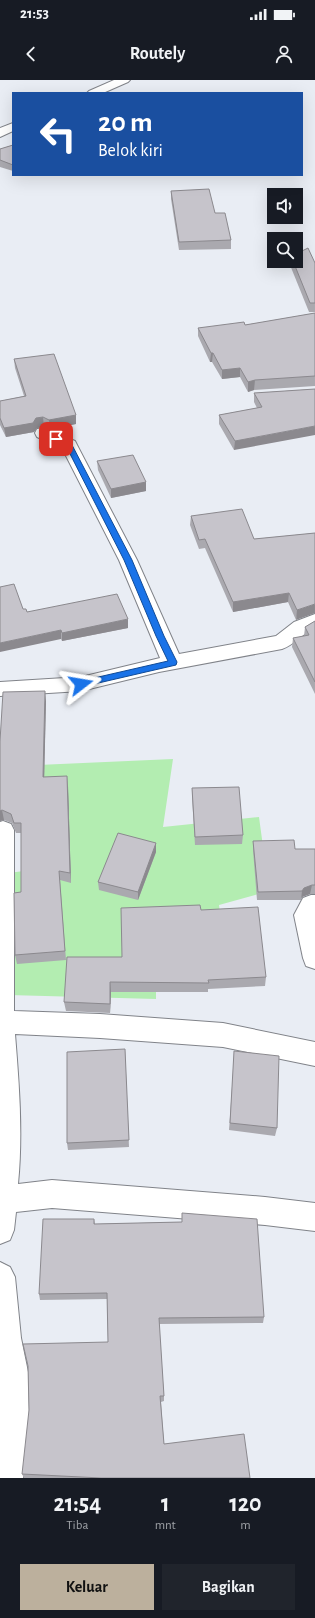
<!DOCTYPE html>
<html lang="id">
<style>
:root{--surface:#171b24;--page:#20242c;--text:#f1f3f6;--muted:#9ea1a6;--accent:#bcb09d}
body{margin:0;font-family:"Alegreya Sans",sans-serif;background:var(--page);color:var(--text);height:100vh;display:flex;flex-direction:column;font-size:15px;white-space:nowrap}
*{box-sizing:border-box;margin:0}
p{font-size:13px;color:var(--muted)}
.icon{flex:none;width:22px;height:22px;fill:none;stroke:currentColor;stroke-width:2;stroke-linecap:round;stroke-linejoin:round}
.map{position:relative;height:1398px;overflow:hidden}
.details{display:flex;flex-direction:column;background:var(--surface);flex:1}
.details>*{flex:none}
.banner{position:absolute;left:12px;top:12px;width:291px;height:84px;border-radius:0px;box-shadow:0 4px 16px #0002;background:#1a4fa0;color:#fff;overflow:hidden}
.controls{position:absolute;left:267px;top:108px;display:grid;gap:8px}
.controls a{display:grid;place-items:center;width:36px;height:36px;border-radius:0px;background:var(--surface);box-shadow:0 4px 16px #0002;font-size:20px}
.pin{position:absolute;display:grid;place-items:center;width:34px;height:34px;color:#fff;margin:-17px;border-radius:8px;box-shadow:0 2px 6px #0006}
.me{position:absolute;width:44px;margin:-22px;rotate:76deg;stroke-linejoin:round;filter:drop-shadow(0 0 3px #0008)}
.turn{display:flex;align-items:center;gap:14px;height:84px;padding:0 20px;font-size:18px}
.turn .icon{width:52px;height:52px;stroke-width:2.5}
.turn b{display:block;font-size:28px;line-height:34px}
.eta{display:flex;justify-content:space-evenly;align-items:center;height:68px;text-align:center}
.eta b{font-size:24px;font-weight:700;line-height:28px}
.cta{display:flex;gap:8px;margin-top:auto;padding:8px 20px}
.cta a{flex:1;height:46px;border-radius:0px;background:var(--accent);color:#111;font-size:16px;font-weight:700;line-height:46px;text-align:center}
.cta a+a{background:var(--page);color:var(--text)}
.status{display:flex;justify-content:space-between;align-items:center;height:28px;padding:0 20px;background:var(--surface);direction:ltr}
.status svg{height:11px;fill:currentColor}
header{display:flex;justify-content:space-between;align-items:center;height:52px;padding:0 20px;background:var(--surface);font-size:18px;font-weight:700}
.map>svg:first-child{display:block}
</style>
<div class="status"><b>21:53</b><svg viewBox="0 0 49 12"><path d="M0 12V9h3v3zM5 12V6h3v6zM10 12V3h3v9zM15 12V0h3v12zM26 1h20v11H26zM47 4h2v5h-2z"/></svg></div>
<header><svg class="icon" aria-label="back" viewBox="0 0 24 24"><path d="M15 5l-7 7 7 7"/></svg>Routely<svg class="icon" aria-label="person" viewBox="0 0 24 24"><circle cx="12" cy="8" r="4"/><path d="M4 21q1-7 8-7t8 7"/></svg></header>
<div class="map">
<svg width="315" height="1398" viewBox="0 0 315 1398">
<rect width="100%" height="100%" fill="#e9edf4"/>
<!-- green -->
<polygon fill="#b3edb1" points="173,679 163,747 259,737 269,811 219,825 225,869 156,881 156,919 8,915 0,794 24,791 38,685"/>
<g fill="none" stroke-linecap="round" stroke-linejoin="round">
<defs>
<g id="minor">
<polygon points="114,0 130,0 128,2 103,13 87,13 89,11"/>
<polygon points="13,43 13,51 0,57 0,48"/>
<path d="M43 348 75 361 77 365 137 480 179 574 276 556 294 542 315 534V548C303 553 294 565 282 569L159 592 81 611 0 616V602L81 597 160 578 119 480 62 368 37 357 35 353 37 349Z"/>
<path d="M3 741 11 744 14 750V931L100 934 223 943 315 962V986L223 967 100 958 15 954C19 1003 23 1054 18 1104L52 1100 265 1117 315 1123V1151L265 1145 52 1128 16 1132 14 1150 10 1160 0 1164V742Z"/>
<polygon points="311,815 315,815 315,889 306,886 303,878 294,835 303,818"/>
<polygon points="0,1182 10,1187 15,1197 21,1258 28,1292 29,1335 23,1398 0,1398"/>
</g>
</defs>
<!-- minor casing -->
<use href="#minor" stroke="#808389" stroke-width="2"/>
<!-- minor -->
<use href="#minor" fill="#fff" fill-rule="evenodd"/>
</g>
<!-- wall -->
<g fill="#aaa9af">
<polygon points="13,65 13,91 0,87 0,69"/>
<polygon points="171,111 215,133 231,160 231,169 179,170 171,119"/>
<polygon points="290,181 296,181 315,183 315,232 309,232 290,185"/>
<polygon points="315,233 315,306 254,310 248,312 240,297 222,299 212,282 210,282 198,256 198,248 245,245"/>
<polygon points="14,279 76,335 76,344 50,349 44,347 37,348 34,352 6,357 0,345 0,321 24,316 15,288"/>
<polygon points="315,309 234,370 219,344 219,335 257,328 254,322 254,313"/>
<polygon points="97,381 146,402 146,411 111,418 98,390"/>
<polygon points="191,436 254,459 315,453 296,540 288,522 233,532 205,468 199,469 190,445"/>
<polygon points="23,529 27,532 128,548 62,561 61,559"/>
<polygon points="315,541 315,614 292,567 293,558 304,556 305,547"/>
<polygon points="46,621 44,697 68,706 71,803 60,800 66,880 17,884 15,875 21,812 21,753 16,753 12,743 4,740 0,741 0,661"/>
<polygon points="192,708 243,755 242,764 195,765 192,717"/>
<polygon points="253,761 295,769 315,769 315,814 310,814 302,817 301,820 257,820 253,770"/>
<polygon points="156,763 156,772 138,820 99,810 98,802"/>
<polygon points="201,830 266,897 265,906 208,909 208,912 111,912 110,933 66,931 64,922 122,877"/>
<polygon points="125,969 129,1067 68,1070 67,1063"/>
<polygon points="234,979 277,1048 275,1056 229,1050"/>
<polygon points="182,1133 264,1237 263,1243 159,1244 164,1316 164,1321 161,1322 164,1364 250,1398 24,1398 22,1394 108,1262 107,1219 40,1220 39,1214 94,1139 95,1144 182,1142"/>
</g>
<!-- shaded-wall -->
<g fill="#8b898e">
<polygon points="211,273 213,273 212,282 210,282"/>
<polygon points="240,288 240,297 222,299 222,290"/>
<polygon points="255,300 254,310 248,312 248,302"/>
<polygon points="76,335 76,344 50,349 49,340"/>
<polygon points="43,337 44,347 37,348 34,352 6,357 4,348 36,338"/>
<polygon points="315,346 315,355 234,370 235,361"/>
<polygon points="146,402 146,411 111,418 111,409"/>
<polygon points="289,513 288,522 233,532 233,522"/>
<polygon points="315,524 315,533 296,540 297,530"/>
<polygon points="128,539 128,548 62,561 62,553"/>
<polygon points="61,550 61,559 0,572 0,563"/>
<polygon points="45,611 46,621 44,707 43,697"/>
<polygon points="67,696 68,706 71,803 70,793"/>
<polygon points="2,730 4,740 0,741 0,731"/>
<polygon points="156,763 156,772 138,820 138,812"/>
<polygon points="312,805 310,814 302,817 301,820 302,811 304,808"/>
<polygon points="110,902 111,912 110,933"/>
</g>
<!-- building -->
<g fill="#c6c4cb" stroke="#8b898e">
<polygon points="13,65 13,85 0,80 0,69"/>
<polygon points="209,109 215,133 225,133 231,160 179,162 171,111"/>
<polygon points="308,168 315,183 315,223 310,223 293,181 296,181 296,174"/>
<polygon points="315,233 315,296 255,300 248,302 240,288 222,290 213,273 211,273 198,248 244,242 245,245"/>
<polygon points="54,274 76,335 49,340 43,337 36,338 33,343 4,348 0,338 0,321 26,316 14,279"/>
<polygon points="315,309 315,346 235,361 219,335 262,327 254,313"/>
<polygon points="133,375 146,402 111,409 97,381"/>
<polygon points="242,429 254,459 315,453 315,524 297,530 289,513 233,522 205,459 199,460 191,436"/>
<polygon points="14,504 23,529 26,529 27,532 117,514 128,539 62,553 61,550 0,563 0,507"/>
<polygon points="315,541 315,602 293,558 309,555 305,547"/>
<polygon points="45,611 43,697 67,696 70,793 59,791 65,871 15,875 14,813 21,812 21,743 14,743 11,734 2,730 0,731 0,661 3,612"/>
<polygon points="239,707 243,755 195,757 192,708"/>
<polygon points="118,753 156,763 138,812 98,802"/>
<polygon points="294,760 295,769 315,769 315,805 312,805 304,808 302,811 258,812 253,761"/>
<polygon points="200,825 201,830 258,827 266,897 208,900 209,903 110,902 110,924 64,922 67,877 122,877 121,828"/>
<polygon points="125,969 129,1060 67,1063 67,972"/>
<polygon points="234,971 279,976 277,1048 230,1043"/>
<polygon points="182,1133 257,1139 264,1237 159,1238 164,1316 160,1316 164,1364 244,1354 250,1398 101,1398 22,1394 29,1330 28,1286 23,1264 108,1262 107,1213 39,1214 43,1139 94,1139 94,1144 182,1142"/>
</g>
<!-- route -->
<polygon fill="#1a73e8" stroke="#114b97" points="56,357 72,365 132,480 164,556 177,582 176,585 81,607 77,604 81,601 168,581 156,556 124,480 66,366 53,361 52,359"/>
</svg>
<div class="controls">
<a><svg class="icon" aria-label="sound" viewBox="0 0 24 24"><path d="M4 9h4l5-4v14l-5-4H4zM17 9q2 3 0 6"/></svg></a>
<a><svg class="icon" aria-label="search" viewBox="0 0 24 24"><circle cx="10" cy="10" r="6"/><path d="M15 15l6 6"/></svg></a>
</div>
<div class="pin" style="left:56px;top:359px;background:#d93025"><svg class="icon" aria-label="arrive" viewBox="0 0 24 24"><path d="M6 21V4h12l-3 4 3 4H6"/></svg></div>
<svg class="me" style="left:81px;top:604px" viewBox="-20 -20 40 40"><path d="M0-17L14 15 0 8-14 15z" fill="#1a73e8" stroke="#fff" stroke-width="4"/></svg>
<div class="banner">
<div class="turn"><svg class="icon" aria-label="left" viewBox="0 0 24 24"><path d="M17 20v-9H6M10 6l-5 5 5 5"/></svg><div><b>20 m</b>Belok kiri</div></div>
</div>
</div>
<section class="details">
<div class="eta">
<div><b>21:54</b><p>Tiba</p></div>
<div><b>1</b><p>mnt</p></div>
<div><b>120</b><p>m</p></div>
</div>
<div class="cta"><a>Keluar</a><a>Bagikan</a></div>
</section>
